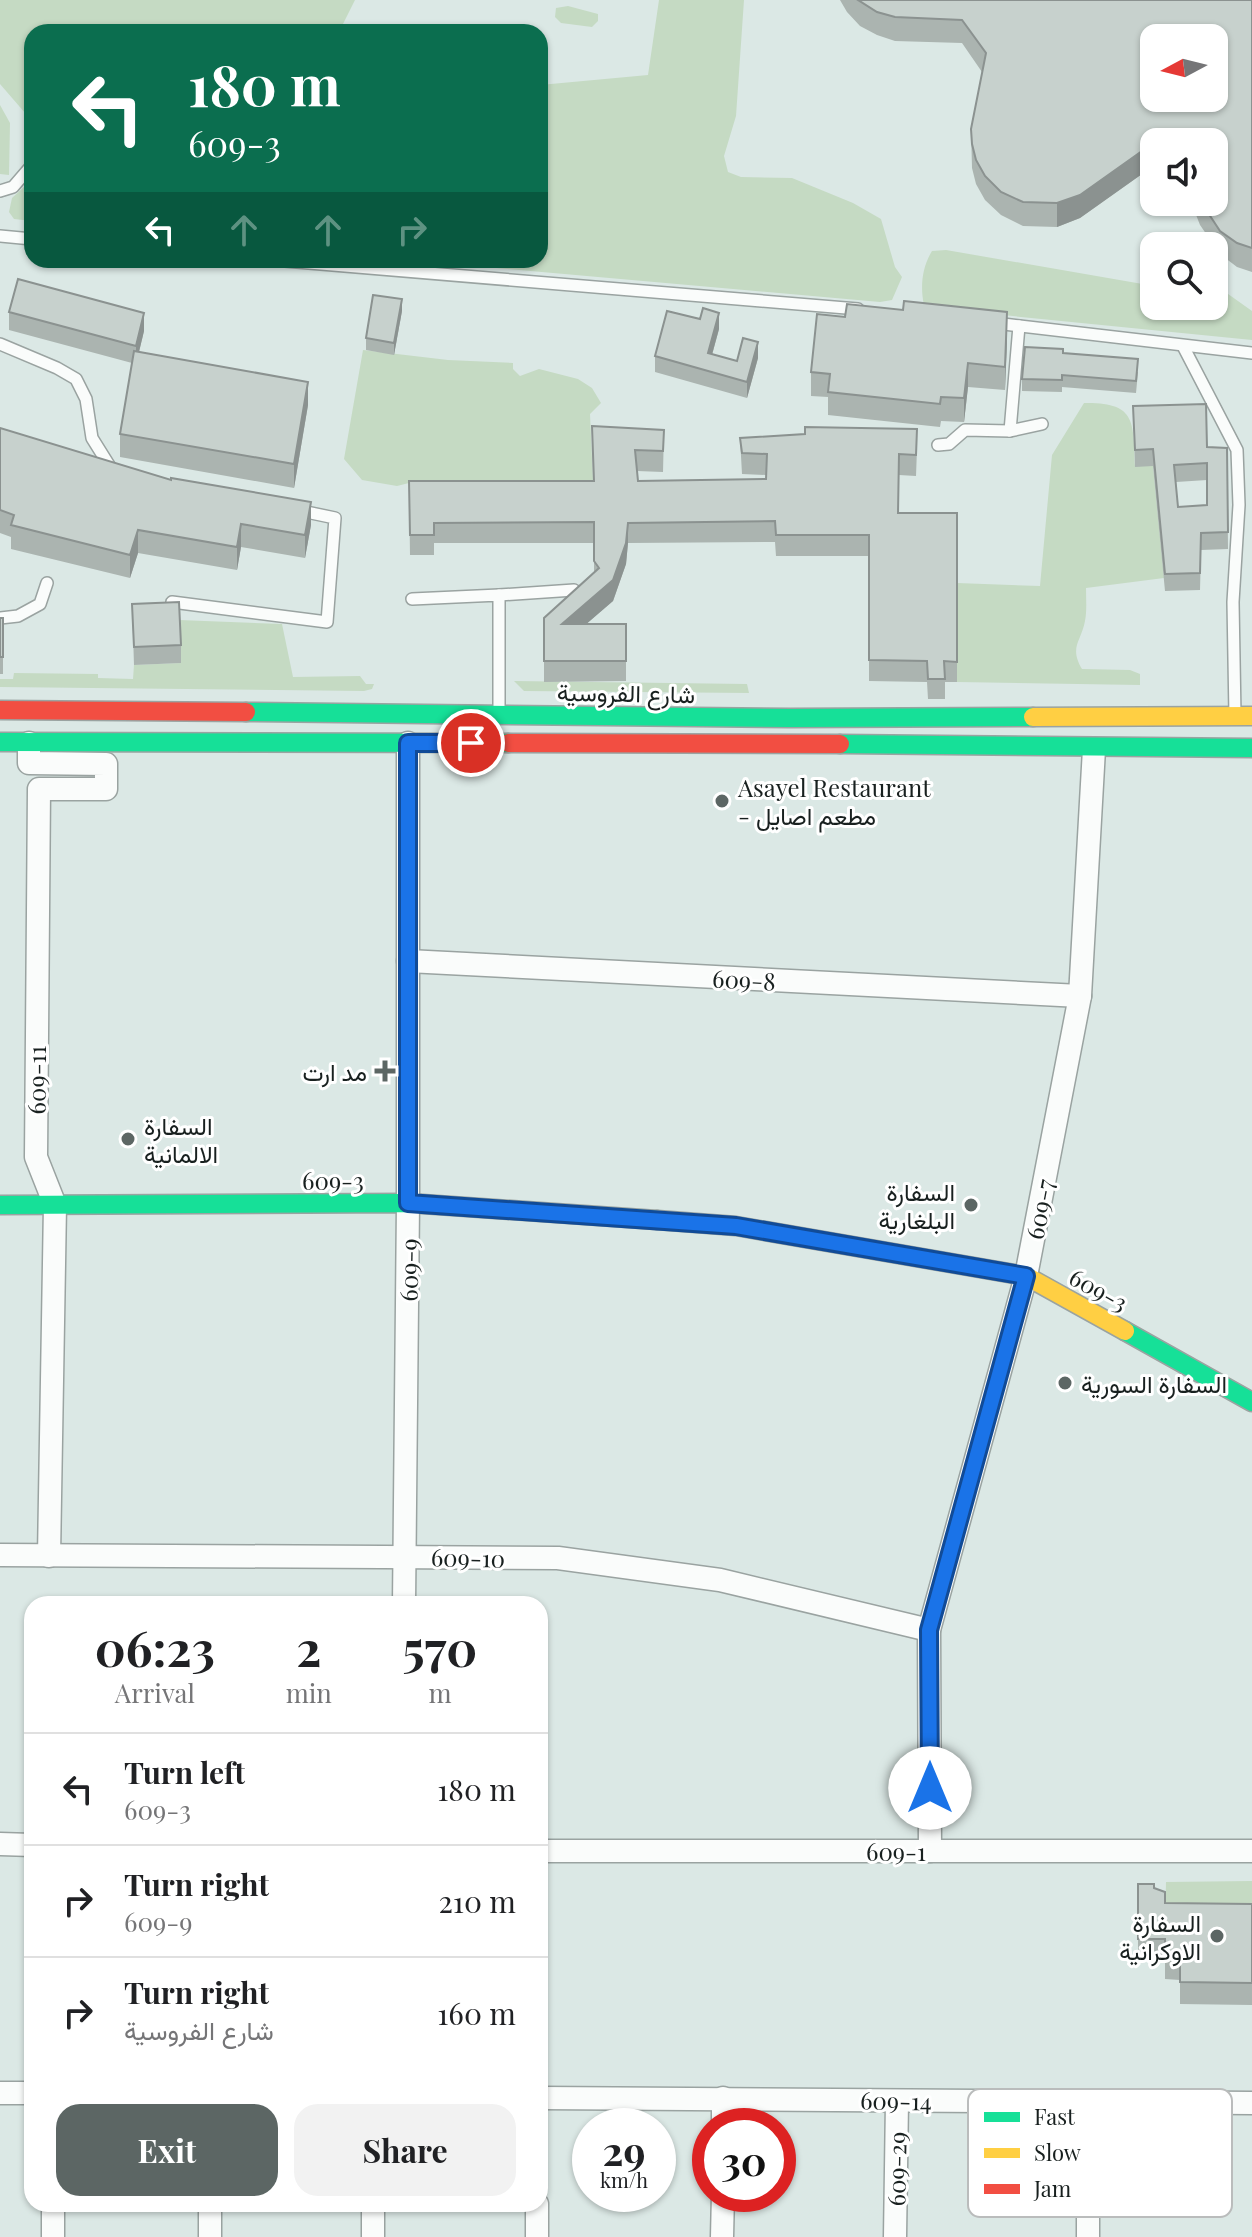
<!DOCTYPE html>
<meta charset="utf-8">
<style>
:root{--surface:#fff;--page:#f2f2f2;--text:#202124;--muted:#757577;--line:#e0e0e0;--accent:#5c6664}
body{margin:0;font-family:"Playfair Display",Vazirmatn,serif;background:var(--page);color:var(--text);height:100vh;display:flex;flex-direction:column;font-size:30px;white-space:nowrap}
*{box-sizing:border-box;margin:0}
p{font-size:26px;color:var(--muted)}
.icon{flex:none;width:44px;height:44px;fill:none;stroke:currentColor;stroke-width:2;stroke-linecap:round;stroke-linejoin:round}
.map{position:relative;flex:1;overflow:hidden}
.drawer{position:absolute;left:24px;top:1596px;width:524px;height:616px;display:flex;flex-direction:column;background:var(--surface);border-radius:24px;box-shadow:0 2px 6px #0004}
.drawer>*{flex:none}
.guide{position:absolute;left:24px;top:24px;width:524px;height:244px;border-radius:24px;box-shadow:0 2px 6px #0004;background:#0b6e4f;color:#fff;overflow:hidden}
.needle{width:52px;rotate:263deg}
.fabs{position:absolute;left:1140px;top:24px;display:grid;gap:16px}
.fabs a{display:grid;place-items:center;width:88px;height:88px;border-radius:16px;background:var(--surface);box-shadow:0 2px 6px #0004;font-size:40px}
.speed{position:absolute;left:572px;top:2108px;display:flex;gap:16px;font-size:40px;font-weight:700;text-align:center}
.speed>*{display:grid;place-content:center;width:104px;height:104px;border-radius:50%;background:var(--surface);box-shadow:0 2px 6px #0004;line-height:1}
.speed small{font-size:20px;font-weight:400}
.speed .limit{border:12px solid #d22;background:#fff;color:#111}
.pin{position:absolute;display:grid;place-items:center;width:68px;height:68px;color:#fff;margin:-34px;border:4px solid #fff;border-radius:50%;box-shadow:0 2px 8px #0007}
.me{position:absolute;width:88px;margin:-44px;rotate:0deg;stroke-linejoin:round;filter:drop-shadow(0 0 6px #0008)}
.turn{display:flex;align-items:center;gap:28px;height:168px;padding:0 32px;font-size:36px}
.turn .icon{width:104px;height:104px;stroke-width:2.5}
.turn b{display:block;font-size:56px;line-height:68px}
.lanes{display:flex;align-items:center;height:76px;padding:0 32px;background:#0003;justify-content:center;gap:40px;direction:ltr}
.lanes .off{opacity:.35}
.eta{display:flex;justify-content:space-evenly;align-items:center;height:136px;text-align:center}
.eta b{font-size:48px;font-weight:700;line-height:56px}
.action{display:flex;gap:16px;margin-top:auto;padding:16px 32px}
.action a{flex:1;height:92px;border-radius:24px;background:var(--accent);color:#fff;font-size:32px;font-weight:700;line-height:92px;text-align:center}
.action a+a{background:var(--page);color:var(--text)}
ul{padding:0;list-style:none}
li{display:flex;align-items:center;gap:24px;height:112px;padding:0 32px;border-top:2px solid var(--line)}
li div{flex:1}
li b{display:block;font-size:30px}
li em{font-style:normal}
.map>svg:first-child{display:block}
</style>
<div class="map">
<svg width="1252" height="2237" viewBox="0 0 1252 2237">
<rect width="100%" height="100%" fill="#dbe8e5"/>
<!-- green -->
<g fill="#c5dac3">
<polygon points="0,0 355,0 339,32 32,32 32,121 0,84"/>
<polygon points="659,0 744,0 736,116 724,156 728,172 741,177 792,178 853,203 881,219 895,267 902,277 892,300 880,302 405,260 540,260 540,85 648,75"/>
<polygon points="568,6 598,14 598,21 592,27 561,23 555,17 556,8"/>
<polygon points="0,105 10,123 9,175 0,174"/>
<polygon points="25,186 32,186 32,221 14,219 9,212 12,198"/>
<path d="M946 250 1154 286V306H1214V284L1252 311V340L932 308 924 305C920 287 922 267 932 251Z"/>
<polygon points="363,350 448,360 513,363 513,369 520,376 539,369 578,379 592,388 601,403 590,414 593,480 409,483 397,486 362,480 344,459"/>
<path d="M1084 403C1137 402 1133 422 1135 466H1153L1164 578 1086 588C1086 599 1087 611 1085 621 1081 642 1069 647 1082 669L1130 670 1140 674V685L957 682V583L1040 586 1052 455Z"/>
<polygon points="179,620 282,624 293,677 360,676 366,684 374,684 372,689 364,691 0,687 0,679 13,679 14,673 98,674 98,678 133,679 134,665 181,663"/>
<polygon points="514,681 747,684 749,693 524,691"/>
<polygon points="1252,1881 1252,1926 1165,1925 1166,1882"/>
</g>
<g fill="none" stroke-linecap="round" stroke-linejoin="round">
<defs>
<g id="lane">
<polyline points="0,191 13,187 32,165"/>
<polyline points="0,236 32,239"/>
<polyline points="273,260 858,309"/>
<polyline points="995,323 1252,353"/>
<polyline points="0,344 57,368 76,379 86,399 92,438 112,470"/>
<polyline points="1183,346 1237,450 1239,505 1233,602 1235,716"/>
<polyline points="1010,431 1042,424"/>
<polyline points="938,445 949,444 965,430 1010,431 1019,326"/>
<polyline points="499,595 574,590"/>
<polyline points="412,599 499,595 499,713"/>
<polyline points="172,602 327,622 335,518 297,510"/>
<polyline points="0,618 18,616 40,604 47,583"/>
</g>
<g id="street">
<polyline points="29,743 29,763 106,764 106,789 39,789 36,1157 55,1205 49,1556"/>
<polyline points="408,961 1080,996"/>
<polyline points="0,1555 558,1558 720,1580 929,1630"/>
<polyline points="404,1604 408,1203 408,743"/>
<polyline points="0,1844 32,1845"/>
<polyline points="540,1851 1252,1851"/>
<polyline points="930,1851 929,1630 1026,1276 1080,996 1094,749"/>
<polyline points="0,2093 32,2093"/>
<polyline points="540,2098 1252,2103"/>
<polyline points="1088,2102 1088,2237"/>
<polyline points="723,2126 723,2098"/>
<polyline points="53,2204 53,2237"/>
<polyline points="210,2237 210,2204"/>
<polyline points="373,2237 373,2204"/>
<polyline points="537,2237 537,2204"/>
<polyline points="722,2237 723,2194"/>
<polyline points="895,2237 897,2101"/>
</g>
<g id="fast">
<polyline points="246,712 790,718 1033,717"/>
<polyline points="0,742 508,743"/>
<polyline points="840,744 1252,748"/>
<polyline points="0,1205 408,1203 657,1220"/>
<polyline points="1125,1331 1252,1402"/>
</g>
<g id="slow">
<polyline points="1033,717 1252,716"/>
<polyline points="657,1220 736,1226 1026,1276 1125,1331"/>
</g>
<g id="jam">
<polyline points="0,710 246,712"/>
<polyline points="508,743 840,744"/>
</g>
</defs>
<!-- lane casing -->
<use href="#lane" stroke="#9aa3a1" stroke-width="14"/>
<!-- street casing -->
<use href="#street" stroke="#9aa3a1" stroke-width="25"/>
<!-- fast casing -->
<use href="#fast" stroke="#9aa3a1" stroke-width="21"/>
<!-- slow casing -->
<use href="#slow" stroke="#9aa3a1" stroke-width="21"/>
<!-- jam casing -->
<use href="#jam" stroke="#9aa3a1" stroke-width="21"/>
<!-- lane -->
<use href="#lane" stroke="#fafcfb" stroke-width="11"/>
<!-- street -->
<use href="#street" stroke="#fafcfb" stroke-width="22"/>
<!-- fast -->
<use href="#fast" stroke="#16e098" stroke-width="18"/>
<!-- slow -->
<use href="#slow" stroke="#ffcf43" stroke-width="18"/>
<!-- jam -->
<use href="#jam" stroke="#f24e42" stroke-width="18"/>
</g>
<!-- wall -->
<g fill="#abb4b0" fill-rule="evenodd">
<polygon points="840,0 1252,0 1252,272 1237,267 1220,254 1200,225 1191,202 1214,202 1214,142 1154,142 1154,176 1142,174 1080,218 1057,227 1023,226 1001,215 985,200 976,184 972,168 971,129 982,72 962,43 895,41 877,35 860,26 847,12"/>
<polygon points="402,311 394,355 366,350 366,338"/>
<polygon points="9,312 144,331 139,352 308,405 294,488 120,457 120,434 132,363 9,330"/>
<polygon points="719,329 712,355 737,361 758,358 747,398 655,372 655,356"/>
<polygon points="1007,336 1005,390 968,387 964,422 941,421 940,427 828,415 828,397 811,396 811,372"/>
<polygon points="1063,353 1138,372 1136,393 1062,387 1062,392 1022,391 1022,379"/>
<path d="M1133 406 1207 447 1227 448 1228 549 1201 550 1200 590 1165 591 1153 466 1135 467ZM1207 480V505L1178 507 1176 482Z"/>
<polygon points="592,426 664,430 663,472 637,471 638,481 766,479 766,475 742,474 740,438 917,449 916,476 899,475 898,513 957,513 957,682 945,682 945,699 928,699 927,682 869,681 869,556 776,556 775,542 628,543 626,564 613,601 586,624 626,624 626,681 544,682 544,618 594,573 594,543 434,543 434,555 410,555 409,481 593,481"/>
<polygon points="0,428 311,525 305,558 241,547 237,570 138,553 130,578 11,549 11,537 0,533"/>
<polygon points="132,604 181,645 181,663 134,665"/>
<rect x="0" y="618" width="3" height="56"/>
<polygon points="1138,1884 1154,1888 1165,1903 1252,1904 1252,2005 1180,2004 1180,1980 1165,1979 1165,1961 1138,1960"/>
</g>
<!-- shaded-wall -->
<g fill="#8b9290">
<polygon points="1142,151 1142,174 1080,218 1057,227 1057,203"/>
<polygon points="402,299 402,311 394,355 394,343"/>
<polygon points="1007,312 1007,336 1005,390 1005,367"/>
<polygon points="144,313 144,331 136,364 136,346"/>
<polygon points="719,313 719,329 708,369 708,353"/>
<polygon points="758,342 758,358 747,398 747,382"/>
<polygon points="968,363 968,387 964,422 964,398"/>
<polygon points="308,382 308,405 294,488 294,464"/>
<polygon points="311,502 311,525 305,558 305,535"/>
<polygon points="628,523 628,543 626,564 613,601 562,645 562,624"/>
<polygon points="241,524 241,547 237,570 237,547"/>
<polygon points="138,530 138,553 130,578 130,555"/>
</g>
<!-- building -->
<g fill="#c7d1cd" stroke="#8b9290" stroke-width="2" fill-rule="evenodd">
<path d="M858 0H1252V248L1237 243 1220 231 1201 202H1214V142H1154V153L1142 151 1080 195 1057 203 1023 202 1001 192 985 176 976 160 972 144 971 129 986 53 962 20 895 17 877 12ZM1154 38H1214V98H1154Z"/>
<polygon points="18,279 144,313 136,346 9,312"/>
<polygon points="373,295 402,299 394,343 366,338"/>
<polygon points="904,301 1007,312 1005,367 968,363 964,398 941,397 940,404 828,392 830,374 811,372 817,314 845,317 847,304 903,310"/>
<polygon points="703,308 719,313 708,353 737,361 743,338 758,342 747,382 655,356 667,311 700,319"/>
<polygon points="1025,347 1063,349 1063,353 1138,359 1136,381 1062,375 1062,380 1022,379"/>
<polygon points="134,351 308,382 294,464 120,434"/>
<path d="M1206 404 1207 447 1227 448 1228 532 1201 533 1200 573 1165 574 1153 449 1135 450 1133 406ZM1207 463V505L1178 507 1174 465Z"/>
<polygon points="592,426 664,430 663,451 635,450 638,481 766,479 767,454 742,453 740,438 805,434 805,427 917,429 916,455 899,454 898,513 957,513 957,662 944,661 945,679 928,679 927,661 869,660 869,535 776,535 775,521 628,523 626,543 613,580 562,624 626,624 626,661 544,661 544,618 599,568 594,561 594,522 434,523 434,535 410,535 409,481 594,481"/>
<polygon points="0,428 171,480 171,478 311,502 305,535 241,524 237,547 138,530 130,555 11,525 14,515 0,510"/>
<polygon points="179,602 181,645 134,647 132,604"/>
<rect x="0" y="618" width="3" height="39"/>
<polygon points="1138,1884 1154,1884 1154,1888 1165,1892 1165,1903 1252,1904 1252,1983 1180,1982 1180,1958 1165,1958 1165,1939 1138,1939"/>
</g>
<g fill="none" stroke-linecap="round" stroke-linejoin="round">
<defs>
<polyline id="route" points="471,743 408,743 408,1203 736,1226 1026,1276 929,1630 930,1788"/>
</defs>
<!-- route casing -->
<use href="#route" stroke="#114b97" stroke-width="20"/>
<!-- route -->
<use href="#route" stroke="#1a73e8" stroke-width="14"/>
</g>
<!-- markers -->
<g fill="#5c6664" stroke="#fff" stroke-width="3">
<circle cx="722" cy="801" r="8"/>
<path d="M381 1059h8v8h8v8h-8v8h-8v-8h-8v-8h8z"/>
<circle cx="128" cy="1139" r="8"/>
<circle cx="971" cy="1205" r="8"/>
<circle cx="1065" cy="1383" r="8"/>
<circle cx="1217" cy="1936" r="8"/>
</g>
<g text-anchor="middle" dominant-baseline="central" stroke-width="6" stroke-linejoin="round" paint-order="stroke">
<!-- street labels -->
<g font-size="24" fill="#18201f" stroke="#fff">
<text transform="translate(626 692) rotate(1)">شارع الفروسية</text>
<text transform="translate(744 979) rotate(3)">609-8</text>
<text transform="translate(36 1080) rotate(-90)">609-11</text>
<text x="333" y="1180">609-3</text>
<text transform="translate(1039 1209) rotate(-79)">609-7</text>
<text transform="translate(408 1270) rotate(-89)">609-9</text>
<text transform="translate(1099 1289) rotate(29)">609-3</text>
<text transform="translate(468 1557) rotate(1)">609-10</text>
<text x="896" y="1851">609-1</text>
<text transform="translate(896 2100) rotate(1)">609-14</text>
<text transform="translate(896 2169) rotate(-89)">609-29</text>
</g>
<!-- poi labels -->
<g font-size="24" fill="#18201f" stroke="#fff" text-anchor="start">
<text x="738" y="787">Asayel Restaurant<tspan x="738" dy="28">- مطعم اصايل</tspan></text>
<text x="367" y="1071" text-anchor="end">مد ارت</text>
<text x="144" y="1125">السفارة<tspan x="144" dy="28">الالمانية</tspan></text>
<text x="955" y="1191" text-anchor="end">السفارة<tspan x="955" dy="28">البلغارية</tspan></text>
<text x="1081" y="1383">السفارة السورية</text>
<text x="1201" y="1922" text-anchor="end">السفارة<tspan x="1201" dy="28">الاوكرانية</tspan></text>
</g>
</g>
<!-- legend -->
<rect x="968" y="2089" width="264" height="128" rx="12" fill="#fff" stroke="#babcbc" stroke-width="2"/>
<rect x="984" y="2112" width="36" height="10" fill="#16e098"/>
<rect x="984" y="2148" width="36" height="10" fill="#ffcf43"/>
<rect x="984" y="2184" width="36" height="10" fill="#f24e42"/>
<g font-size="22" fill="#18201f">
<text x="1034" y="2125">Fast</text>
<text x="1034" y="2161">Slow</text>
<text x="1034" y="2197">Jam</text>
</g>
</svg>
<div class="fabs">
<a><svg class="needle" viewBox="-14 -14 28 28"><path d="M0-13l5 13h-10z" fill="#e53935"/><path d="M0 13l5-13h-10z" fill="#757577"/></svg></a>
<a><svg class="icon" aria-label="sound" viewBox="0 0 24 24"><path d="M4 9h4l5-4v14l-5-4H4zM17 9q2 3 0 6"/></svg></a>
<a><svg class="icon" aria-label="search" viewBox="0 0 24 24"><circle cx="10" cy="10" r="6"/><path d="M15 15l6 6"/></svg></a>
</div>
<div class="speed"><div>29<small>km/h</small></div><div class="limit">30</div></div>
<div class="pin" style="left:471px;top:743px;background:#d93025"><svg class="icon" aria-label="arrive" viewBox="0 0 24 24"><path d="M6 21V4h12l-3 4 3 4H6"/></svg></div>
<svg class="me" style="left:930px;top:1788px" viewBox="-20 -20 40 40"><circle r="19" fill="#fff"/><path d="M0-13L10 11 0 6-10 11z" fill="#1a73e8"/></svg>
<div class="guide">
<div class="turn"><svg class="icon" aria-label="left" viewBox="0 0 24 24"><path d="M17 20v-9H6M10 6l-5 5 5 5"/></svg><div><b>180 m</b>609-3</div></div>
<div class="lanes"><svg class="icon" aria-label="left" viewBox="0 0 24 24"><path d="M17 20v-9H6M10 6l-5 5 5 5"/></svg><svg class="icon off" aria-label="ahead" viewBox="0 0 24 24"><path d="M12 20V5M6 11l6-6 6 6"/></svg><svg class="icon off" aria-label="ahead" viewBox="0 0 24 24"><path d="M12 20V5M6 11l6-6 6 6"/></svg><svg class="icon off" aria-label="right" viewBox="0 0 24 24"><path d="M7 20v-9h11M14 6l5 5-5 5"/></svg></div>
</div>
<section class="drawer">
<div class="eta">
<div><b>06:23</b><p>Arrival</p></div>
<div><b>2</b><p>min</p></div>
<div><b>570</b><p>m</p></div>
</div>
<ul>
<li><svg class="icon" aria-label="left" viewBox="0 0 24 24"><path d="M17 20v-9H6M10 6l-5 5 5 5"/></svg><div><b>Turn left</b><p>609-3</p></div><em>180 m</em></li>
<li><svg class="icon" aria-label="right" viewBox="0 0 24 24"><path d="M7 20v-9h11M14 6l5 5-5 5"/></svg><div><b>Turn right</b><p>609-9</p></div><em>210 m</em></li>
<li><svg class="icon" aria-label="right" viewBox="0 0 24 24"><path d="M7 20v-9h11M14 6l5 5-5 5"/></svg><div><b>Turn right</b><p>شارع الفروسية</p></div><em>160 m</em></li>
</ul>
<div class="action"><a>Exit</a><a>Share</a></div>
</section>
</div>
